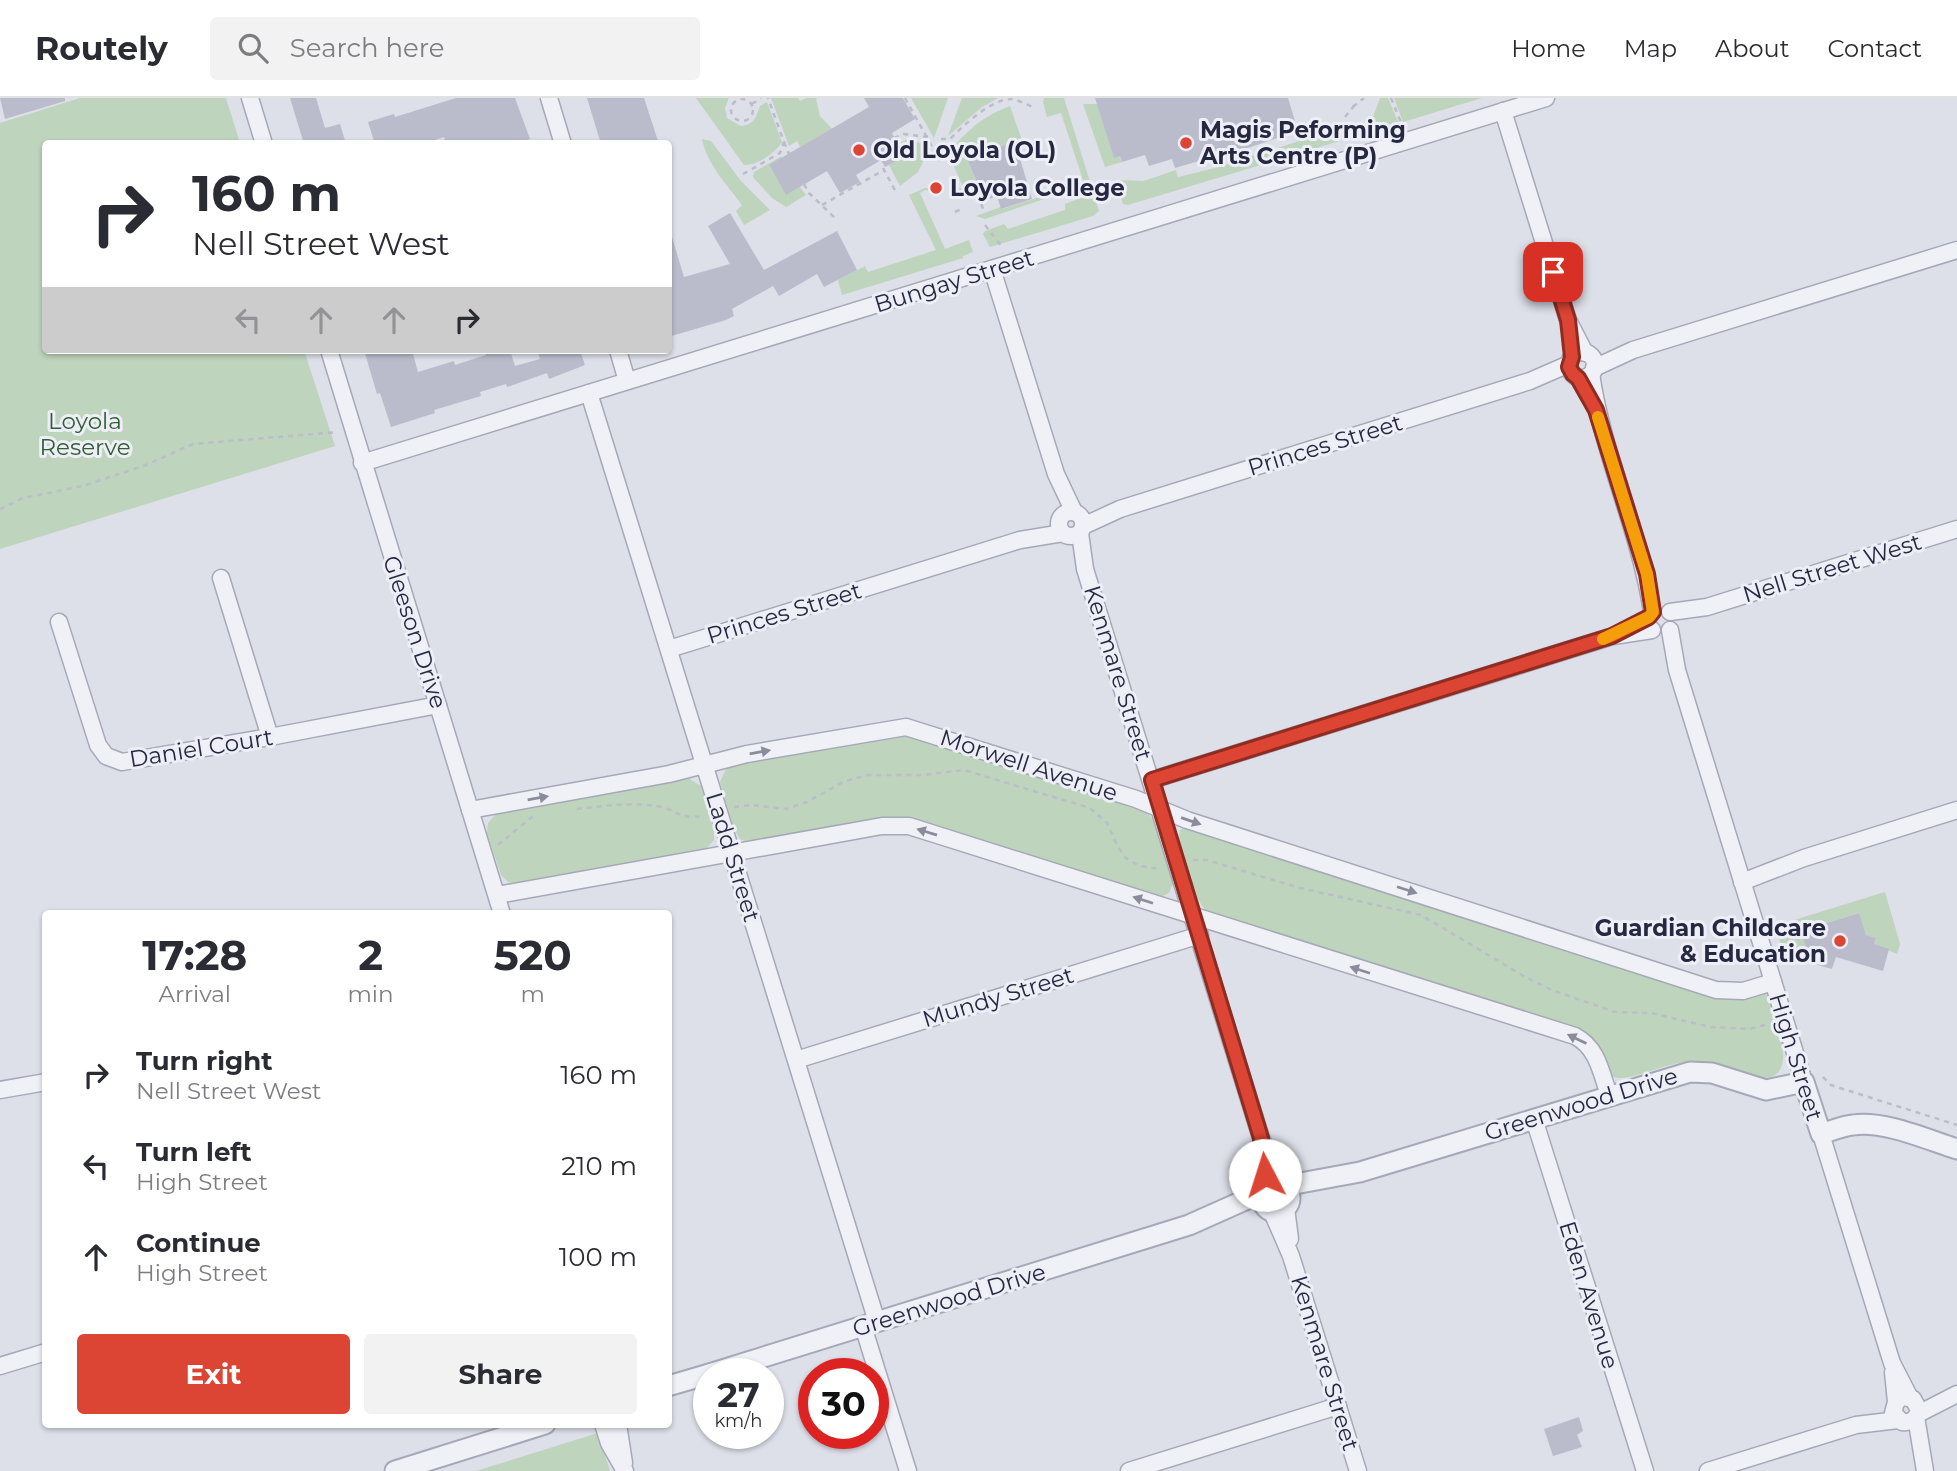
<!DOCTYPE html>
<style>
:root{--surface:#fff;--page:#f2f2f3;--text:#2b2b33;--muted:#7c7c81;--line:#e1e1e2;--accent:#dc4434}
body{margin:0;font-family:Montserrat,sans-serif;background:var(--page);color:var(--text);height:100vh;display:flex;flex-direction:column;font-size:26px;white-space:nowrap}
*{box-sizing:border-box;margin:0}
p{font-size:23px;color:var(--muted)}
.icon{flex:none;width:38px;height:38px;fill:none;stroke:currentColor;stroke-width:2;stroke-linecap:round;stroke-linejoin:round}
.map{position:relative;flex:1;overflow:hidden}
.side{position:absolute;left:42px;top:812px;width:630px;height:518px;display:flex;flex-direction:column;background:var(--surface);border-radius:7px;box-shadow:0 2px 5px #0004}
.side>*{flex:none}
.guide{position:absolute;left:42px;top:42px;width:630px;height:214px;border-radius:7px;box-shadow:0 2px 5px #0004;background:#fff;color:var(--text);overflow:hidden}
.speed{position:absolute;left:693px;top:1260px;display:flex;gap:14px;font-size:35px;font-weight:700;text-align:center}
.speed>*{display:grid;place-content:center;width:91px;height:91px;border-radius:50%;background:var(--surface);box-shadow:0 2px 5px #0004;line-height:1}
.speed small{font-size:18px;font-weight:400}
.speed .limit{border:10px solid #d22;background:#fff;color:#111}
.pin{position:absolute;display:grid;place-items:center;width:60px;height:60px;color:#fff;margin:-30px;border-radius:14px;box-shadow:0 4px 10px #0006}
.me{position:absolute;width:77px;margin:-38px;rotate:355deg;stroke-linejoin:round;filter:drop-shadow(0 0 5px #0008)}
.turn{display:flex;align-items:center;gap:24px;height:147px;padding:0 35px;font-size:32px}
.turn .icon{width:91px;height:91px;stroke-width:2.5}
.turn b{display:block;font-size:49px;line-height:60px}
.lanes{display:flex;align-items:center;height:66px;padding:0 35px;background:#0003;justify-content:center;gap:35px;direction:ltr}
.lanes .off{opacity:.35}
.eta{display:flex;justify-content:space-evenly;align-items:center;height:119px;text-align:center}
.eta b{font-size:42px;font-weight:700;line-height:49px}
.primary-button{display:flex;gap:14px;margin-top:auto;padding:14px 35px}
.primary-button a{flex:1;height:80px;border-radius:7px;background:var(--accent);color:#fff;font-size:28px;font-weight:700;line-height:80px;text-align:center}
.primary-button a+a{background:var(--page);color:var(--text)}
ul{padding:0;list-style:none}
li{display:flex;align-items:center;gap:21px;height:91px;padding:0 35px}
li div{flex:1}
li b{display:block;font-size:26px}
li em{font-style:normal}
header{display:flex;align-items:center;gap:42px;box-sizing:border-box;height:98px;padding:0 35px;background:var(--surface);border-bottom:2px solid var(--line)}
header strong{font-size:33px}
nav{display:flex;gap:38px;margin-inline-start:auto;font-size:24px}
.search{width:490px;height:63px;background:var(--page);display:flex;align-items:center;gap:18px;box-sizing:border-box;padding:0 24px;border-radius:7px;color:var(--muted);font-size:26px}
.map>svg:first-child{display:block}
</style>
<header>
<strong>Routely</strong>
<div class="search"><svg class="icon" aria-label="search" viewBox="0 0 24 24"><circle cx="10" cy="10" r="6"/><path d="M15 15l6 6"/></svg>Search here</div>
<nav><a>Home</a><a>Map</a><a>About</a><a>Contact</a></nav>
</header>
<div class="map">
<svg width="1957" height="1373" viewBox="0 0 1957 1373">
<rect width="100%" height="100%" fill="#dddfe9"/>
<!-- green -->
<g fill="#bed4bd">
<polygon points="80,0 226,0 240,45 46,46 46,252 304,252 335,348 0,451 0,25"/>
<path d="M696 0H729L725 10 727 20 741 28C754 27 756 19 760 8L767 4 782 44C775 55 757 68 744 67Z"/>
<polygon points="771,0 798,0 800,3 806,0 818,0 816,1 820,18 832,31 800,49 797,43 789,48"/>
<polygon points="911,0 948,0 934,40"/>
<polygon points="962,0 998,0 982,9 948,38"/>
<polygon points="1044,0 1064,0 1099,113 1093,118 990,149 983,136 985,133 1004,126 1008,131 1065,112 1065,106 1088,97 1061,15 1047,19 1043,4"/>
<polygon points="1380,0 1388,0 1399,26 1375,33 1372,31 1372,22"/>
<polygon points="1394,0 1482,0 1403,24"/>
<polygon points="1083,6 1097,6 1122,64 1105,69"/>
<path d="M1010 8 1022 42 968 60 976 85 963 89 948 55C968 32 981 19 1010 8Z"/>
<polygon points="1336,31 1344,31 1353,39 1128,107 1123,106 1115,82 1144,83 1176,72 1178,79 1219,69"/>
<path d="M702 41 711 43 741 83 770 112 744 127 736 113 742 107C727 87 707 66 702 41Z"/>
<polygon points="906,42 926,46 929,51 918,74 900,88 889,67 904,59 897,46"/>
<polygon points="780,59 785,59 769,68 786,96 800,89 806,97 786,109 772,100 753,79 754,74"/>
<polygon points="925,90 938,91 937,94 925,92 920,95 945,151 969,142 973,154 963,158 963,160 842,197 838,182 865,168 868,174 936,152 909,97"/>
<polygon points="1052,95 1053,98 985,121 976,118 1001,109 1002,111"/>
<polygon points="907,635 1143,711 1155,724 1172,779 1173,785 1169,795 1159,800 920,725 747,744 740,741 733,729 720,684 727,669 733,666"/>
<polygon points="688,680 701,688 714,728 714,742 704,753 518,786 508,784 501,777 487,735 488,725 496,716"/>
<path d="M1185 730 1718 897 1765 894C1775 911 1801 980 1764 980 1756 981 1746 976 1739 973 1721 967 1705 963 1686 964 1669 964 1626 985 1614 979 1606 975 1601 948 1585 936L1210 816C1192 803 1185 761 1179 740L1180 732Z"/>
<polygon points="1885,794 1900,846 1897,856 1874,846 1876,840 1866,837 1858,815 1802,833 1808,854 1801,857 1802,861 1787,865 1775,828"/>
<polygon points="598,1335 610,1373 476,1373"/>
</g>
<!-- building -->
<g fill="#babccc">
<polygon points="0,0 65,0 65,3 5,21"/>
<polygon points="290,0 316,0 325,30 340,26 346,46 304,46"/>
<polygon points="456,0 515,0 530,41 515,46 446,46 444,39 424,46 375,46 368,24 394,16 395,19"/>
<polygon points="587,0 644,0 659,46 601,46"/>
<polygon points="864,0 903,0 915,21 892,35 904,59 885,69 881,62 856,77 860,84 840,95 827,73 786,97 769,67 869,9"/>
<polygon points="1095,0 1288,0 1298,33 1210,63 1209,60 1175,70 1172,61 1149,68 1145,57 1122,64 1120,58 1114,60"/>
<polygon points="1015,44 1032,101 1001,111 997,98 984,103 967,60"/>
<polygon points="730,115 764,172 837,133 857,172 824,189 817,176 779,198 773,188 732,211 734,218 726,222 668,239 668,140 672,139 684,179 730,166 708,128"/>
<polygon points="364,252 412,252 418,274 454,263 455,267 486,257 485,252 510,252 515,268 540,261 537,252 580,252 585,267 549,281 547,275 507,289 506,286 480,294 481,298 434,312 435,315 391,329 380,295 377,296"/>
<polygon points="1859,815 1866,837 1876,840 1874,846 1889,851 1883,873 1836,859 1832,871 1811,865 1801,833"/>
<polygon points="1579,1319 1583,1333 1577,1337 1582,1349 1553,1358 1544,1331"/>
</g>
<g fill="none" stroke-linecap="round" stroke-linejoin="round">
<defs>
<g id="minor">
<polyline points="250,0 264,46"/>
<polyline points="549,0 563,46"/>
<polyline points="1503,13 1568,222 1585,255"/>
<polyline points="992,171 1056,376 1074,414"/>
<polyline points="329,252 502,816"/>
<polyline points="618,252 627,283"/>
<circle cx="1582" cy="267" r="13"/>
<polyline points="1594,270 1633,252 1957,152"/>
<path d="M1591 276C1603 358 1640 433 1652 514"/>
<polyline points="589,295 877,1224"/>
<polyline points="362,365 1546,0"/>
<circle cx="1071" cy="426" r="12"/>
<polyline points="1083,428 1120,411 1530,283 1569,266"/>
<polyline points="1080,435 1085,471 1261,1040 1282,1087"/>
<polyline points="221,480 270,639"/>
<polyline points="1670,514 1707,509 1957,431"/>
<polyline points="59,524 98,647 106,658 122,664 270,639 438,607"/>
<polyline points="1670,532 1677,572 1804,984"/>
<polyline points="669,551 1020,442 1063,435"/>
<polyline points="1152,682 1613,538 1652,532"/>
<polyline points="470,712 669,676 747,656 906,629 1136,701 1187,722 1716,892 1743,893 1773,884"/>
<polyline points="1742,784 1804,760 1957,712"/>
<path d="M497 797 882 728H909L1575 938C1598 950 1601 975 1609 997"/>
<polyline points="796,962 1200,837"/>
<polyline points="0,992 46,984"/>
<polyline points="1534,1021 1645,1373"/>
<polyline points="1821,1036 1892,1265 1910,1300"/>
<polyline points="1263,1053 1266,1091"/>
<polyline points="1286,1110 1290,1141"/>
<polyline points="1272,1114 1291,1158 1358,1373"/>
<polyline points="863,1228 908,1373"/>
<polyline points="0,1268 46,1254"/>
<path d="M1893 1274 1896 1304 1893 1315 1902 1324C1911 1325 1917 1321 1919 1312L1913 1301 1902 1299 1896 1304"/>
<polyline points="1918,1316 1957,1296"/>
<polyline points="1916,1319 1925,1373"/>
<polyline points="603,1326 609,1345 625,1373"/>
<polyline points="618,1326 624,1365"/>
<polyline points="1129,1373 1338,1308"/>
<polyline points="1708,1373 1856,1327 1898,1322"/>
</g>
<g id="tertiary">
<circle cx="1276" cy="1100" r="14"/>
<path d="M1284 1088 1360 1074 1690 974 1712 975 1766 992 1804 984 1821 1036C1831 1033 1842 1028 1853 1027 1884 1022 1928 1042 1957 1051"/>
<polyline points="709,1276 1189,1127 1263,1094"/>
<polyline points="668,1288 709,1276"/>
<polyline points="395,1373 545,1326"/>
</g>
</defs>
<!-- minor casing -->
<use href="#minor" stroke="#a6a8b7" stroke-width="19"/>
<!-- tertiary casing -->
<use href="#tertiary" stroke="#a6a8b7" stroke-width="23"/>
<!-- path -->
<g stroke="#bbbdc8" stroke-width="2.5" stroke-dasharray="5 5" stroke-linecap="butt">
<polyline points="905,0 935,54"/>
<polyline points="1391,0 1402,27"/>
<circle cx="742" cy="12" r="11"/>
<polyline points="752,6 761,0"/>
<polyline points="1353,7 1354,8 1364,0"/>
<polyline points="1345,19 1354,8"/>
<polyline points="894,40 904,36 928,39"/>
<path d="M941 41H950C963 28 992 0 1012 1 1019 2 1026 7 1034 9"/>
<polyline points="784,44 789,56"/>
<polyline points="883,70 897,96"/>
<polyline points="743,76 780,55 784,44 768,0"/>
<polyline points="804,86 809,95 836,121"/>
<polyline points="975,87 983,111"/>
<polyline points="957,93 979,86"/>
<polyline points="939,94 940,86"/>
<polyline points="822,107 884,72"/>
<polyline points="955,114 964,110"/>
<polyline points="985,127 1003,150"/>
<polyline points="0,411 23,400 83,388 146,367 193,346 338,334"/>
<polyline points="734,709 751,707 786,711 807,704 845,683 868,677 924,677 964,672 1090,710 1107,725 1118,749 1126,760 1139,768 1159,771"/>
<path d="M577 711C603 708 630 704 656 708 678 711 676 722 704 718"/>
<polyline points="498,747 533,718"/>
<polyline points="1193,762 1207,762 1300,790 1421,817 1527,880 1554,893 1615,914 1651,915 1711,929 1749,931 1768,926"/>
<polyline points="1823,979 1831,987 1840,990 1957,1027"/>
</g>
<!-- minor -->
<use href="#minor" stroke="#f0f1f7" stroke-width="16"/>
<!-- tertiary -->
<use href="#tertiary" stroke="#f0f1f7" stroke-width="19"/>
</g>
<!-- one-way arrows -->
<defs><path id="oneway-solid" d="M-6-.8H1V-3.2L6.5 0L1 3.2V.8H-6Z" transform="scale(1.75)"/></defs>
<g fill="#8a8c9c">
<use href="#oneway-solid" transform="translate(760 654) rotate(-10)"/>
<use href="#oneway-solid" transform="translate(538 700) rotate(-10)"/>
<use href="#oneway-solid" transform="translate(1191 723) rotate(19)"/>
<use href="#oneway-solid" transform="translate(927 734) rotate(-163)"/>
<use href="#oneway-solid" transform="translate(1407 792) rotate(18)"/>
<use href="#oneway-solid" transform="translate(1143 802) rotate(-162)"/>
<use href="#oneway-solid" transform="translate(1360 872) rotate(-162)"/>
<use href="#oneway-solid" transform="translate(1577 941) rotate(-154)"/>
</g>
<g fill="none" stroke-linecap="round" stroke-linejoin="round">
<defs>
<polyline id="route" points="1265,1077 1261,1040 1152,682 1612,538 1649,519 1653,514 1647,476 1596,312 1578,280 1573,276 1569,269 1572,259 1568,222 1553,174"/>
</defs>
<!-- route casing -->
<use href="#route" stroke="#8f2c22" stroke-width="18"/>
<!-- route -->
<use href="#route" stroke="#dc4434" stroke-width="12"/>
<!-- slow -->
<polyline stroke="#f59e0b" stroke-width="12" points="1598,319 1647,476 1653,514 1649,519 1603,541"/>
</g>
<!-- markers -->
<g fill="#dc4434" stroke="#edeef6" stroke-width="2.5">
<circle cx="1186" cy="45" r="7"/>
<circle cx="859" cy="52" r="7"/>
<circle cx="936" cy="90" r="7"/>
<circle cx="1840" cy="843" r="7"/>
</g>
<g text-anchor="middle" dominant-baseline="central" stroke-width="6" stroke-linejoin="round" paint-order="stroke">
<!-- poi labels -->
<g font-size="23" font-weight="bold" fill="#252841" stroke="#edeef6" text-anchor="start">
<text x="1200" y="32">Magis Peforming<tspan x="1200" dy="26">Arts Centre (P)</tspan></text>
<text x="873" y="52">Old Loyola (OL)</text>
<text x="950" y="90">Loyola College</text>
<text x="1826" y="830" text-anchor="end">Guardian Childcare<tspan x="1826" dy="26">&amp; Education</tspan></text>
</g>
<!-- street labels -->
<g font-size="23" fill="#252841" stroke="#edeef6">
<text transform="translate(954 183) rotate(-17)">Bungay Street</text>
<text transform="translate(1325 347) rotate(-17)">Princes Street</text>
<text transform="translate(1832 470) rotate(-17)">Nell Street West</text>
<text transform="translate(784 515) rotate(-17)">Princes Street</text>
<text transform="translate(415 534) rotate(72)">Gleeson Drive</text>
<text transform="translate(1118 575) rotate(73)">Kenmare Street</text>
<text transform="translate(201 650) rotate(-9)">Daniel Court</text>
<text transform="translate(1029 667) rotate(18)">Morwell Avenue</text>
<text transform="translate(733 759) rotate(73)">Ladd Street</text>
<text transform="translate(998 899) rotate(-17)">Mundy Street</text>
<text transform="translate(1796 959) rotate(73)">High Street</text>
<text transform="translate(1581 1006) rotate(-17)">Greenwood Drive</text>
<text transform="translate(1589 1197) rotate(73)">Eden Avenue</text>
<text transform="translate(949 1202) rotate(-17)">Greenwood Drive</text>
<text transform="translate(1325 1265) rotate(73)">Kenmare Street</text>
</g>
<!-- park labels -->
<g font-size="23" fill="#315e33" stroke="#edeef6">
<text x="85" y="323">Loyola<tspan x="85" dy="26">Reserve</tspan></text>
</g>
</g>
</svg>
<div class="speed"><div>27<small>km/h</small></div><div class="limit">30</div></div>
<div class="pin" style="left:1553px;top:174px;background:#d93025"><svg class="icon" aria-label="arrive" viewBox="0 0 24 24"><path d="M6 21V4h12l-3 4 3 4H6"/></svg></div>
<svg class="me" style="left:1265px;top:1077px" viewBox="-20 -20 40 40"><circle r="19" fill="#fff"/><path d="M0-13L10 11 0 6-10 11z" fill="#dc4434"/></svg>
<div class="guide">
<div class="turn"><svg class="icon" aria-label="right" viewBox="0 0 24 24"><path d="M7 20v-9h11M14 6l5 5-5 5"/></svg><div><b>160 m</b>Nell Street West</div></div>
<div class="lanes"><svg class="icon off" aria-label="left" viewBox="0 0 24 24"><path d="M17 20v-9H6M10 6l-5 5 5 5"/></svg><svg class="icon off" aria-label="ahead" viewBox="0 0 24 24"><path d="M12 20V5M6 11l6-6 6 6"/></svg><svg class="icon off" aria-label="ahead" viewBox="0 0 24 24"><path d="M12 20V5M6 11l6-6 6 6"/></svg><svg class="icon" aria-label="right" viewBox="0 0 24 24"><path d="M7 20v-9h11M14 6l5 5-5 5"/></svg></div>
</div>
<section class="side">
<div class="eta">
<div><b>17:28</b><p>Arrival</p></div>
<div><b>2</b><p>min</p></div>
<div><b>520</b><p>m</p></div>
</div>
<ul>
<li><svg class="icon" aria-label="right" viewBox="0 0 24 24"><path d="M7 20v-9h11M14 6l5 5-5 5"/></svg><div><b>Turn right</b><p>Nell Street West</p></div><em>160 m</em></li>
<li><svg class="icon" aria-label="left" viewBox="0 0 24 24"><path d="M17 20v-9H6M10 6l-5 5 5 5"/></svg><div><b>Turn left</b><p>High Street</p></div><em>210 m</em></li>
<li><svg class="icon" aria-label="ahead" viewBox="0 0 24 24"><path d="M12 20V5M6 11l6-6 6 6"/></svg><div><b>Continue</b><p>High Street</p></div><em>100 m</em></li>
</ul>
<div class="primary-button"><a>Exit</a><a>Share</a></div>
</section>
</div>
